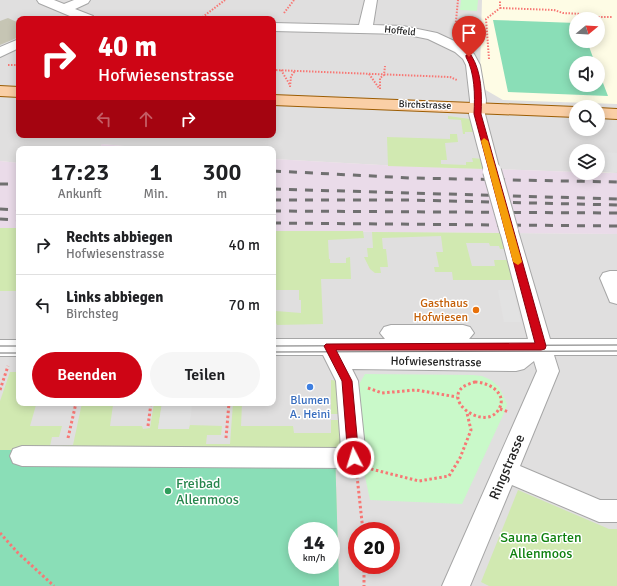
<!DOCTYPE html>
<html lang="de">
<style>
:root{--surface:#fff;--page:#f6f6f6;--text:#202124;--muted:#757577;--line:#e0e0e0;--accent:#ce0515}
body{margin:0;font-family:Signika,sans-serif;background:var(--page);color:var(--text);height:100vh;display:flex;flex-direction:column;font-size:15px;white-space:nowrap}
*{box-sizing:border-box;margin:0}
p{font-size:13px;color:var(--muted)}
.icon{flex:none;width:22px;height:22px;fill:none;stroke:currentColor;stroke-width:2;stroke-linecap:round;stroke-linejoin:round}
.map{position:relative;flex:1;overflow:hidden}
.details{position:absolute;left:16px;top:146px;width:260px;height:260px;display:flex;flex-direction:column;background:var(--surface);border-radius:8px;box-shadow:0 2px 10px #0003}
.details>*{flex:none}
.top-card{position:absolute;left:16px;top:16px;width:260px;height:122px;border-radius:8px;box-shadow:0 2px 10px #0003;background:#ce0515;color:#fff;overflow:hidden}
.needle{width:26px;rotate:72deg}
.fabs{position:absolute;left:569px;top:12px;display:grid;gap:8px}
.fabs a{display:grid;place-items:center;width:36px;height:36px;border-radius:50%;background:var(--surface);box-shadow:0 2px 10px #0003;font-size:20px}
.speed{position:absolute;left:288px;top:522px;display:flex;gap:8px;font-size:20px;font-weight:700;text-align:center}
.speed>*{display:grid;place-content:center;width:52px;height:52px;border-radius:50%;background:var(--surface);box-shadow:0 2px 10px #0003;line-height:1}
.speed small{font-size:10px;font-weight:400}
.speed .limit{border:6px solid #d22;background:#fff;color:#111}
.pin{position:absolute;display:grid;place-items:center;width:34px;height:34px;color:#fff;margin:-41px -17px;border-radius:50% 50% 50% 0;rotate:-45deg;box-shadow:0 0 4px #0007}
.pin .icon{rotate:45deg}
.me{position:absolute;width:44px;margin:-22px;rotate:355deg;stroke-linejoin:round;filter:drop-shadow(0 0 3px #0008)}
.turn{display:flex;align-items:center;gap:14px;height:84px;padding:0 16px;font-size:18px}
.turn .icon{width:52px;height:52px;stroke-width:2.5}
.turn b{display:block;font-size:28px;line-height:34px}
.lanes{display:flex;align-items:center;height:38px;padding:0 16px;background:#0003;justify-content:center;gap:20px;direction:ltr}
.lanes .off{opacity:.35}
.eta{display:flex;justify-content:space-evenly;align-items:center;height:68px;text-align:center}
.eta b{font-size:24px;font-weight:600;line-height:28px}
.button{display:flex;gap:8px;margin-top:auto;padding:8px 16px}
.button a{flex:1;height:46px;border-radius:24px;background:var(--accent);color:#fff;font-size:16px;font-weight:600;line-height:46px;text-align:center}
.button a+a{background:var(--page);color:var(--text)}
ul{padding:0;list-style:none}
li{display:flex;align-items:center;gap:12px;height:60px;padding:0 16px;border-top:1px solid var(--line)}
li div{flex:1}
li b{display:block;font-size:15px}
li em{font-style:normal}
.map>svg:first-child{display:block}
</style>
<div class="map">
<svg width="617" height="586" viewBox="0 0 617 586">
<rect width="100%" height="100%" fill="#f2eee9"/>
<!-- residential -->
<g fill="#e0dfdf" fill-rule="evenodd">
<path d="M0 0H617V173L598 172V151H576V172L381 165 273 159V149H157L102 144 99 149H19V163L0 161ZM19 19H273V135H19ZM576 19H598V41H576ZM576 63H598V85H576ZM576 107H598V129H576Z"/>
<path d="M0 228H19V403H273V231L617 234V586H0ZM297 531H331V565H297ZM357 531H391V565H357Z"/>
</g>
<!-- industrial -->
<g fill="#eadbe9">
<polygon points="102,144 157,149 99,149"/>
<polygon points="273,159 381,165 576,172 576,173 617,173 617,234 273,231"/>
<polygon points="0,161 19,163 19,228 0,228"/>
</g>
<!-- education -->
<path fill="#fefce5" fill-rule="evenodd" d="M482 0H617V104L503 100 484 89 480 71ZM576 19H598V41H576ZM576 63H598V85H576Z"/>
<!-- construction -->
<polygon fill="#c6c5b4" points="8,18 19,23 19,37 0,45 0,21"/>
<!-- grass -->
<g fill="#d1e9b1">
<polygon points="448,116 470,119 472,120 476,135 474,134 474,132 465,132 465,134 463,134 461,120 448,119"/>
<polygon points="450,134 457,134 458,142 445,143 447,160 441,160 441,164 466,165 466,162 473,162 472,158 483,159 485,169 388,166 387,137 450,139"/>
<rect x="0" y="228" width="19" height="63"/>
<polygon points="273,231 363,231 364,238 328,240 329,259 330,259 330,263 346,263 346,258 350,257 351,279 321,279 323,324 277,325 276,323 276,311 301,313 301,300 299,300 299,290 273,290"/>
<polygon points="372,232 501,233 506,249 500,249 499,246 490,246 489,243 466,243 472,266 495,266 494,260 508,260 514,280 453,280 452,272 435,272 434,267 439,267 436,252 443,252 441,236 382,238 383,249 386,249 388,267 380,267 381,273 375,273 370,269 364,257 368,257 367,248 373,248"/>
<polygon points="10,372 19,372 19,403 36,405 30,426 62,426 59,437 52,437 50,446 73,445 82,403 105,403 113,405 110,426 142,426 143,429 150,428 154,403 162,403 158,429 188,429 190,425 222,426 221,435 207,435 206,444 230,444 233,403 242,403 241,426 293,426 294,433 331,433 331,420 345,420 347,444 335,450 339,586 334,481 0,586 0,401"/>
<polygon points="331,380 339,381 345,414 331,414"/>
<polygon points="518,490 609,529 617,529 617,586 489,586 481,582"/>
</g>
<!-- park -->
<g fill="#c9f9c9">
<polygon points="461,0 478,0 477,11 460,10"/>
<polygon points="365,374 473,375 482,376 491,380 499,387 507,404 505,411 462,504 370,500 360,453 355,391"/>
</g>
<!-- pitch -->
<g fill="#8adeb7" fill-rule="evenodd">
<polygon points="493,20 576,23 576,41 587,41 595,63 576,63 576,85 598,85 598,70 608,96 508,92"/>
<path d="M0 450H335L339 586H0ZM297 531H331V565H297Z"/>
</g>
<!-- parking -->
<g fill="#e2e2e2">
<polygon points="598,152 617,153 617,172 598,171"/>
<polygon points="498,290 516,290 517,296 515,296 521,322 504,322"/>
<polygon points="162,403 183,403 183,406 192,406 189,429 158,429"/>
</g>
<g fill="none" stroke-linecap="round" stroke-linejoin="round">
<defs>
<g id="minor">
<polygon points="37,0 54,0 64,4 74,0 90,0 88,3 75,9 93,16 95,19 77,19 39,3"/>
<polygon points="365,0 377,0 373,25 403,26 437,33 465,46 474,54 480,65 486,100 485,114 500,171 498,175 492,176 486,175 484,171 469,114 470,100 466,65 463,59 455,52 428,39 403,34 273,31 273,23 359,25"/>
<polygon points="19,39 19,48 0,57 0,47"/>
<polygon points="509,225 516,227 518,231 550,339 617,339 617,355 554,355 559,371 520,466 600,500 617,500 617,522 599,522 512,485 470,586 442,586 537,371 534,361 524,369 516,371 352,369 358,381 366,458 363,465 354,468 22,466 13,463 10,456 13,449 22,446 341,448 336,381 323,355 273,355 273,339 385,339 380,333 384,327 391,325 463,325 470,327 474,333 469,339 528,339 500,231 502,227"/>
<polygon points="610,271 617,271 617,304 610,302 600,278 603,273"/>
<rect x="0" y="340" width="19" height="16"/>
</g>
<g id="major">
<polygon points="0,86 19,87 19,97 0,96"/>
<polygon points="273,95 576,107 576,117 273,105"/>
<polygon points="598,108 617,109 617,119 598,118"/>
</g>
</defs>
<!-- minor casing -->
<use href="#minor" stroke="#a6a6a6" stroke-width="2"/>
<!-- major casing -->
<use href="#major" stroke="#9c5d04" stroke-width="2"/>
<!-- path-far1 -->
<g stroke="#f77875" stroke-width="2" stroke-dasharray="1.5 1.5" stroke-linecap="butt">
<polyline points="500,8 554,10 563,13 582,14 594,17 612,17"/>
<polyline points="284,13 294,0"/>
<polyline points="200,19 225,0"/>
<polyline points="455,31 458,0"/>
<polyline points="489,59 486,19 500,8 500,0"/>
<polyline points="8,65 17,65 19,63"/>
<polyline points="273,70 450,77 457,80"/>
<polyline points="281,70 290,85"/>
<polyline points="369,74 379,88"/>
<polyline points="290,87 291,76 295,71"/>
<polyline points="380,89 380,78 384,75 385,66"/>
</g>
<!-- path -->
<g stroke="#f77875" stroke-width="3" stroke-dasharray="2.5 2.5" stroke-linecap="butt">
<path d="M475 382C488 382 508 393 499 409 486 432 443 402 463 387 466 385 471 383 475 382Z"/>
<polyline points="368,388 382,393 416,390 457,397"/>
<polyline points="0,390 8,366"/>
<polyline points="500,409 509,412"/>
<polyline points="148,426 151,403"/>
<polyline points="68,438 76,403"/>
<polyline points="226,438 229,403"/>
<polyline points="371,469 419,481 449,476 460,458 471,430 467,413"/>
<polyline points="357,476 363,531"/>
<polyline points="0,533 18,553 54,586"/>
<polyline points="364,565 364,586"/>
</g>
<!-- minor -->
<use href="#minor" fill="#fff" fill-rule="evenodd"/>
<!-- major -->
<use href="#major" fill="#facfa6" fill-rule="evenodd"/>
<!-- tram -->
<g stroke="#707070" stroke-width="1">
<polyline points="0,346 19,346"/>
<polyline points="273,346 617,345"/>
<polyline points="273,352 617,351"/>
<polyline points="0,353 19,353"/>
</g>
<!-- rail -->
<g stroke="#707070" stroke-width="3" stroke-dasharray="8 8" stroke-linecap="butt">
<polyline points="273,171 411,178 617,182"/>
<polyline points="0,184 19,184"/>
<polyline points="273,189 617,199"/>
<polyline points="273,200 408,200 617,205"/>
<polyline points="0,209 19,210"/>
<polyline points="273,211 617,213"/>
<polyline points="0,219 19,220"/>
<polyline points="273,223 617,226"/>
</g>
<defs>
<polyline id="minor-bridge" points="492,171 509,231"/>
</defs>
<!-- minor-bridge casing -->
<use href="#minor-bridge" stroke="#a6a6a6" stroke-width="20" stroke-linecap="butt"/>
<!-- minor-bridge -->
<use href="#minor-bridge" stroke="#fff" stroke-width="18"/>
</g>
<!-- route -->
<path fill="#ce0515" stroke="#86030e" d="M466 55H471C482 72 482 95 481 114L546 346 545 349 541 350H336L352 381 359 458 358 461 354 462 350 461 348 458 342 381 324 346 326 344 535 343 474 114C475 95 475 73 466 57Z"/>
<!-- slow -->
<polygon fill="#f59e0b" points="484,138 488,141 522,262 518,265 513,262 481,141"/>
<!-- markers -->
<circle fill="#e8710a" stroke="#fff" stroke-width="1.5" cx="476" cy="310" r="4"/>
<circle fill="#3f7fe0" stroke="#fff" stroke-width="1.5" cx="310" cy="387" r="4"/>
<circle fill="#2e9e5b" stroke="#fff" stroke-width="1.5" cx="168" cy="491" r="4"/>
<g text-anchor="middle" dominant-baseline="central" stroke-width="3" stroke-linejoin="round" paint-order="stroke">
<!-- far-street labels -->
<g font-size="10" fill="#222" stroke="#fff">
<text transform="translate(400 31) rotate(6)">Hoffeld</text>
<text transform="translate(425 105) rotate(2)">Birchstrasse</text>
</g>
<!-- food labels -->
<g font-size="12" fill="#c56008" stroke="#fff" text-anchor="end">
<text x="468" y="303">Gasthaus<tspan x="468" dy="14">Hofwiesen</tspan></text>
</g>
<!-- street labels -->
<g font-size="12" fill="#222" stroke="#fff">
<text transform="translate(436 362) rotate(1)">Hofwiesenstrasse</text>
</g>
<!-- shop labels -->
<g font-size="12" fill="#366cbe" stroke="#fff">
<text x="310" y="400">Blumen<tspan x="310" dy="14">A. Heini</tspan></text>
</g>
<!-- near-street labels -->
<g font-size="14" fill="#222" stroke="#fff">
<text transform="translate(507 467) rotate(-67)">Ringstrasse</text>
</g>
<!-- near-leisure labels -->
<g font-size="14" fill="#27864d" stroke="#fff" text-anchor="start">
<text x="176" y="483">Freibad<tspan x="176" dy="16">Allenmoos</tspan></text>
</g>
<!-- near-park labels -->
<g font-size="14" fill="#0f810f" stroke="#fff">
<text x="541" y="537">Sauna Garten<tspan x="541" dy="16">Allenmoos</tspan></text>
</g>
</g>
</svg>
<div class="fabs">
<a><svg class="needle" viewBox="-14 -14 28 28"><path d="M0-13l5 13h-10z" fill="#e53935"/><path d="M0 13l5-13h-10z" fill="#757577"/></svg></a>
<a><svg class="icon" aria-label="sound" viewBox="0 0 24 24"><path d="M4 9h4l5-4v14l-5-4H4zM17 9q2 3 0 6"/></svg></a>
<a><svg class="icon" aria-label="search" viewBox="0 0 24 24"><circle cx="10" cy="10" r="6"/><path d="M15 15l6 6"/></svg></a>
<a><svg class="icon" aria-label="layers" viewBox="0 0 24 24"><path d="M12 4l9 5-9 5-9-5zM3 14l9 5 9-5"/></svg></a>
</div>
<div class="speed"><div>14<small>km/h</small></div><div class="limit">20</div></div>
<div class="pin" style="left:469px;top:57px;background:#d93025"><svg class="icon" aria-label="arrive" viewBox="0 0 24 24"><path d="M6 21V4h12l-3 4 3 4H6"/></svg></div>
<svg class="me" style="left:354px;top:458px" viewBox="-20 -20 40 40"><circle r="17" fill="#ce0515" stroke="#fff" stroke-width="3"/><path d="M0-11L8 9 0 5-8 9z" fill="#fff"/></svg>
<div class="top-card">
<div class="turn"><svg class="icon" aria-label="right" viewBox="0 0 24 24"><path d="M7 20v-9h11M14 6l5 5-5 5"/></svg><div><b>40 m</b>Hofwiesenstrasse</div></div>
<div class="lanes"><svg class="icon off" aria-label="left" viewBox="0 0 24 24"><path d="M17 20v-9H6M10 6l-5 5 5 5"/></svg><svg class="icon off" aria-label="ahead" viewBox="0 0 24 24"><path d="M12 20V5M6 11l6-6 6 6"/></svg><svg class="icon" aria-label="right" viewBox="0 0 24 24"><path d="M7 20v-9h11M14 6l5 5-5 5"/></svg></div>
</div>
<section class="details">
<div class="eta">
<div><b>17:23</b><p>Ankunft</p></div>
<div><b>1</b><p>Min.</p></div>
<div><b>300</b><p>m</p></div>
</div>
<ul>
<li><svg class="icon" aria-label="right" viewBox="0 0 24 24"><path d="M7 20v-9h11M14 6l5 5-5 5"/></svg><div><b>Rechts abbiegen</b><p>Hofwiesenstrasse</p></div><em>40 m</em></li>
<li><svg class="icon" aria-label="left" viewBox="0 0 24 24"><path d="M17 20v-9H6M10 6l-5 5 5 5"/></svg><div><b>Links abbiegen</b><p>Birchsteg</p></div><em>70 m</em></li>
</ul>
<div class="button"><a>Beenden</a><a>Teilen</a></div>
</section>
</div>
